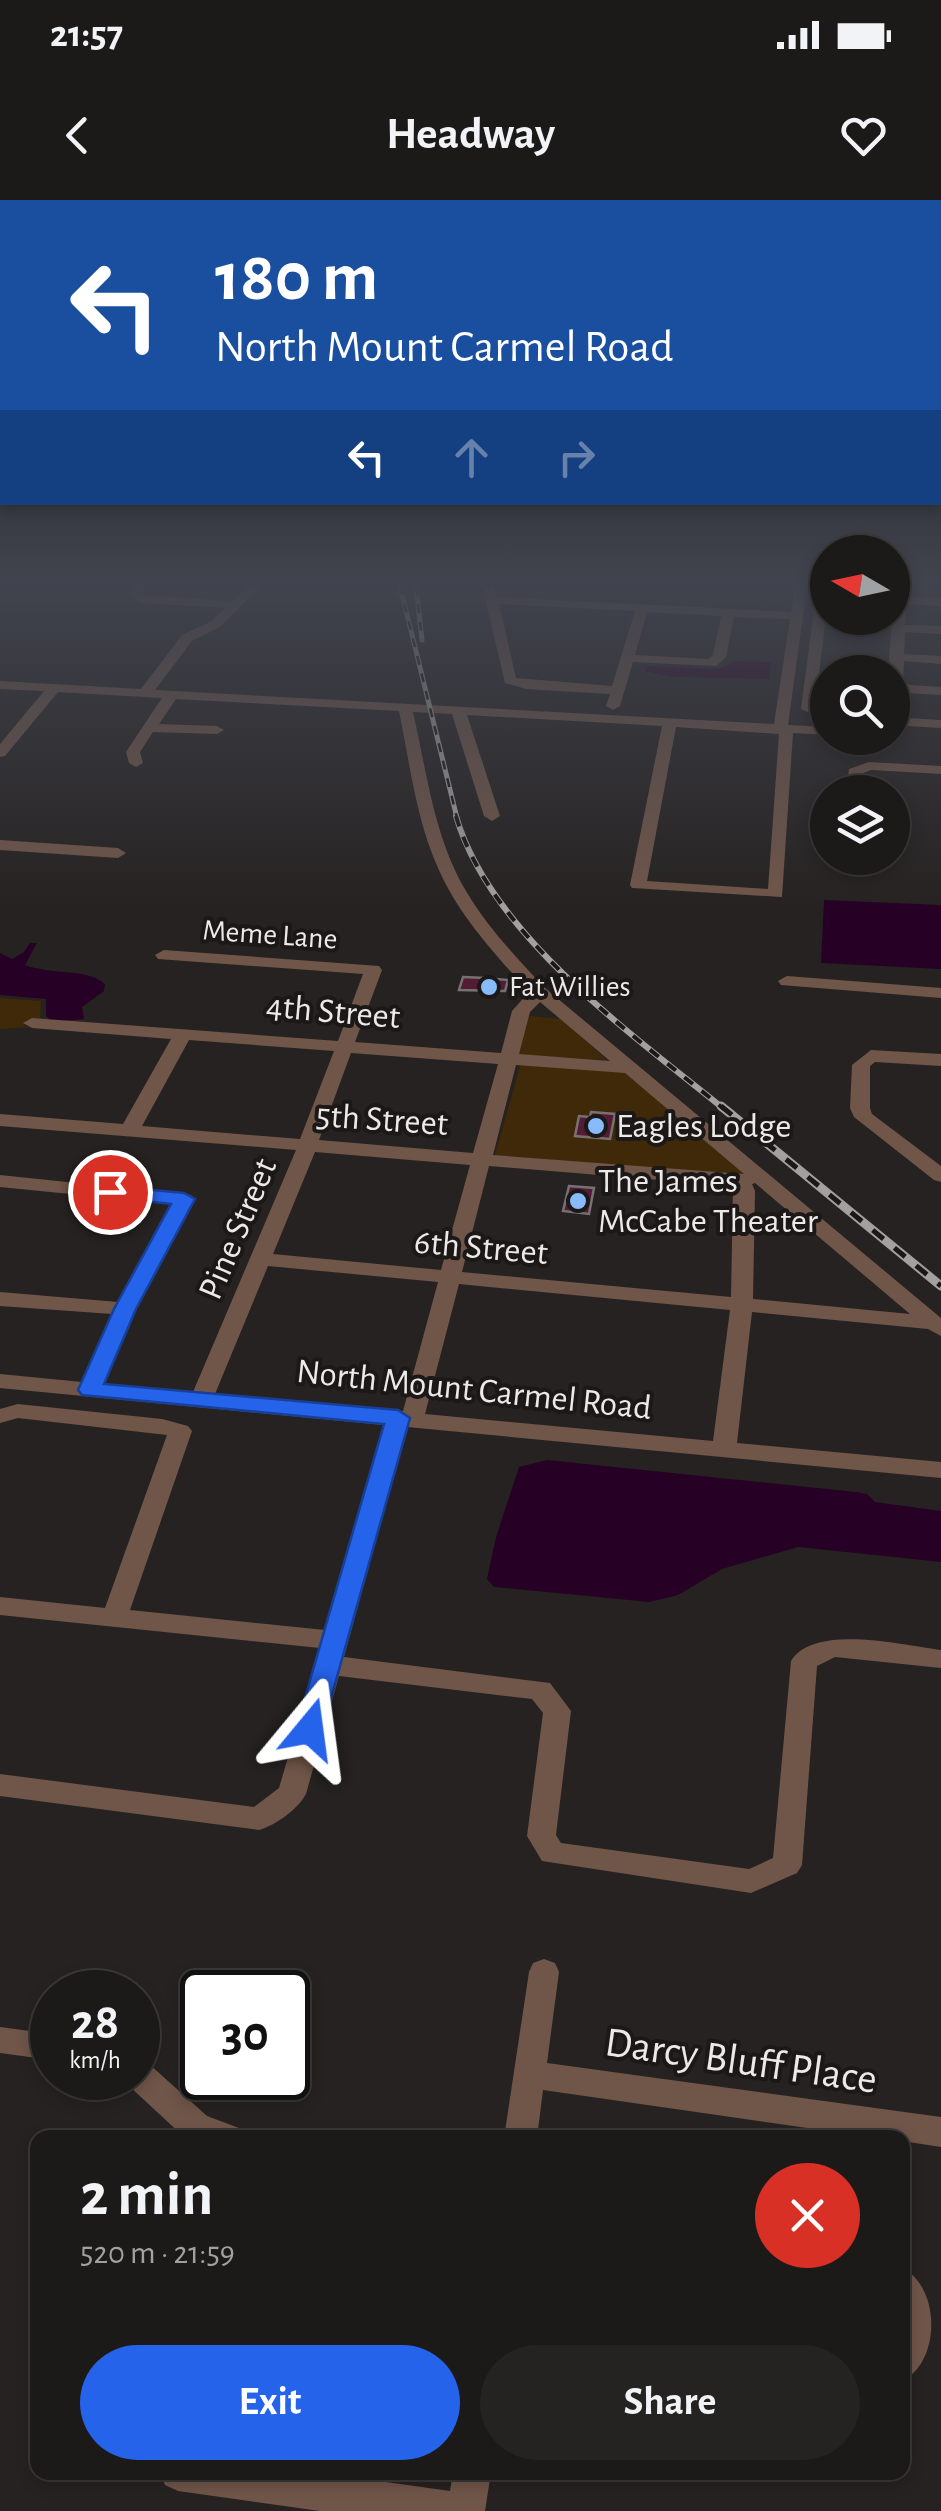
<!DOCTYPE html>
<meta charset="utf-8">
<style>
:root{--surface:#1c1a19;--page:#252322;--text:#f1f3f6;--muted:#a0a1a2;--line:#3a3838;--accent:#2563eb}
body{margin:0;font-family:"Alegreya Sans",sans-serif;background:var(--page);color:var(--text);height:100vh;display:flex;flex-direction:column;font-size:38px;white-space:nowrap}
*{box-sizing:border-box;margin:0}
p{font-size:32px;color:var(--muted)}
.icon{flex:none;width:55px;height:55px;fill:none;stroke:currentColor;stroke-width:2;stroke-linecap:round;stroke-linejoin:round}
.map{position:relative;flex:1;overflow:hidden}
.sheet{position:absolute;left:30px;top:1930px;width:880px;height:350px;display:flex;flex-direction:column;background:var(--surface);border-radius:20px;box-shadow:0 5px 15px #0003,0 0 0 2px var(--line)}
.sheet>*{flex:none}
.banner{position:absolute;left:0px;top:0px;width:942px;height:305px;box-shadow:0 5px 15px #0003,0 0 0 2px var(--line);background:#1a4fa0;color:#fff;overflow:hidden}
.needle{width:65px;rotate:279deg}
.buttons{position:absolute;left:810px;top:335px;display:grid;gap:20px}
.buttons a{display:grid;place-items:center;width:100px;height:100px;border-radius:50%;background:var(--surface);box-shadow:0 5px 15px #0003,0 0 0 2px var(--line);font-size:50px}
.speed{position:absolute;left:30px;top:1770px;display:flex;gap:20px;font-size:50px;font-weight:700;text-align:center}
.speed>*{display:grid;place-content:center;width:130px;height:130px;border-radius:50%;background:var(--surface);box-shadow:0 5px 15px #0003,0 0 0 2px var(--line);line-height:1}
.speed small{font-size:25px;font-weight:400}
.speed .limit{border:5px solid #111;border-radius:15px;background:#fff;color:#111}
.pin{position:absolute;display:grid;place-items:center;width:85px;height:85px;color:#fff;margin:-42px;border:5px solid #fff;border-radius:50%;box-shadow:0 2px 10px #0007}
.me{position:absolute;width:110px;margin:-55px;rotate:16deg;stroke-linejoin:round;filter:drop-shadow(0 0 8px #0008)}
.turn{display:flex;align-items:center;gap:35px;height:210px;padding:0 50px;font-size:45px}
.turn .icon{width:130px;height:130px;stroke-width:2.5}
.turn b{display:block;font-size:70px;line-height:85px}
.lanes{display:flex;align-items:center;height:95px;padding:0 50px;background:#0003;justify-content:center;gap:50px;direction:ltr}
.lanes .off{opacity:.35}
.round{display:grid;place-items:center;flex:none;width:105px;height:105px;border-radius:52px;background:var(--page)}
.summary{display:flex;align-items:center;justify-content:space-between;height:170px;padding:0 50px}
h1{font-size:60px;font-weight:600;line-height:75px}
.primary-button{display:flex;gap:20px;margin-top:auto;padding:20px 50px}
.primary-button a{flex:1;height:115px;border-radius:60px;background:var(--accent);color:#fff;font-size:40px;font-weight:600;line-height:115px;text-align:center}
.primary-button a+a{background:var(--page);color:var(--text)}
.status{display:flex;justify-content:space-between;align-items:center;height:70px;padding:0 50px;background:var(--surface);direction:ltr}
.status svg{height:28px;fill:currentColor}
header{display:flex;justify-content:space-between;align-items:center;height:130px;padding:0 50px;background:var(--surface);font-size:45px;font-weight:600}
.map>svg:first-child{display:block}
</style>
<div class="status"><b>21:57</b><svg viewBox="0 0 49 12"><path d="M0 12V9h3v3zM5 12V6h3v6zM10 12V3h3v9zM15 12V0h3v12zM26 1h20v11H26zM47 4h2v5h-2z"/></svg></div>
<header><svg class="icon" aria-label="back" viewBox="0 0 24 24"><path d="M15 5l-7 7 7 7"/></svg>Headway<svg class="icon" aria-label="heart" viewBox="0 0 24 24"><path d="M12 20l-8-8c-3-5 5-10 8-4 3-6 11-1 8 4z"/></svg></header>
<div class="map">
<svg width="941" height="2311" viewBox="0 0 941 2311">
<rect width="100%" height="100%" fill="#262221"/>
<!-- green -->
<g fill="#3f2908">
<polygon points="0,798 41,801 40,817 45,821 27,820 24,826 33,827 0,829"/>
<polygon points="531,816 561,819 607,860 519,855 515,850 524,820"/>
<polygon points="521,863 625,871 748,975 494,958"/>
</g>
<!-- water -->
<g fill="#270025">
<polygon points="735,461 771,462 769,479 671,477 645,471 648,466 719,469"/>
<polygon points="824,700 941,705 941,769 821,763"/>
<path d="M30 743H37L25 765C50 775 88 768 105 784L104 791 82 807 84 819 53 822 46 816V799L0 795V753L12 759 24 752Z"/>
<polygon points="547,1260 856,1292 867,1294 875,1302 941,1311 941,1362 798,1347 722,1369 678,1395 649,1402 494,1387 487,1379 496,1337 519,1267"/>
</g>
<!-- building -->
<g fill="#541b34" stroke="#767173" stroke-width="2.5">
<polygon points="463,777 486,778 508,780 505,791 459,790"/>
<polygon points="591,912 615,914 610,939 575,936 579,916 590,917"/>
<polygon points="569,986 594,988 589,1014 563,1011"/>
</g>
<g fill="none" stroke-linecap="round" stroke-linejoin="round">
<!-- minor -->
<g fill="#705649" fill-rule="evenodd">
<path d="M133 386H145L141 394 144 395 232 401 248 386H261L220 427 192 441 155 490 774 524 790 419 734 417 726 457 716 466 633 462 620 506 613 510 606 506 610 494 526 489 505 483 483 389 493 386 497 397 791 412 795 386H807L788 525 828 527V535L793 533 782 697 632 688 630 685 662 526 467 515 500 616 492 621 484 616 452 514 413 512C427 573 434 637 466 691 487 727 517 758 545 788L941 1118V1136L928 1129 752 1112 737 1243 941 1262V1278L407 1227 344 1457 550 1483 571 1511 556 1635 561 1643 749 1669 773 1658 791 1461C814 1423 903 1445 941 1450V1468L835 1457 817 1466 802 1665 797 1673 751 1693 542 1661 527 1636 543 1513 532 1499 339 1476 306 1594C298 1609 276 1625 259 1630L0 1596V1574L254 1607 279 1588 320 1448 0 1415V1397L105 1408 167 1235 18 1218 0 1223V1209L18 1204 162 1219 188 1226 192 1231 130 1410 325 1430 384 1225 0 1188V1174L82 1182 112 1114 0 1106V1092L118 1102 171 1004 0 987V975L191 995 194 999 136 1109 104 1184 193 1192 296 950 0 926V914L123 924 171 839 32 828 23 823 32 818 338 841 363 774 158 759 155 755 164 750 379 766 382 770 355 842 501 853 512 811 529 792C495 754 459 716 438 668 416 619 410 564 399 511L176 499 159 524 217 526 224 530 217 534 153 532 140 552 143 563 136 567 129 563 126 552 162 498 58 492 5 556 0 557V544L44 491 0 489V481L141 489 182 435 212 421 225 408 142 403 128 395ZM499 404 635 411 612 486 516 478ZM647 412 721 416 713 455 708 459 635 455ZM676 527 779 534 768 689 647 681ZM540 802 610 861 519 854 530 812ZM189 840 334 851 300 939 142 926ZM351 853 498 864 473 953 319 940ZM516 865 625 873 744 974 493 955ZM315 952 470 965 441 1070 273 1054ZM489 966 733 986 731 1097 462 1072ZM755 983 910 1114 753 1099 755 991 752 984ZM268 1066 438 1082 403 1211 215 1194ZM459 1084 730 1110 713 1241 425 1214Z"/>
<polygon points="817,386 828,386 828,399 815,507 828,512 828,521 801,509"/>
<polygon points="895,386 907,386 907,397 941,398 941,406 906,404 905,425 941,426 941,434 905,432 904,454 941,456 941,464 904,461 903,480 910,485 941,487 941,495 907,493 892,486 889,457"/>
<polygon points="892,517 941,520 941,528 892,525"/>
<polygon points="869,562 941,566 941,574 871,570 861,574 860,592 846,592 849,569"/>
<polygon points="0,640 118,648 126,653 118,658 0,650"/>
<polygon points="844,658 860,658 874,674 860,677"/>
<polygon points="787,776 941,788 941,798 781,785 778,781"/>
<polygon points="871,850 941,854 941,866 875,862 870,866 870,908 872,914 941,966 941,982 934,980 854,917 850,908 852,865"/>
<polygon points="544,1759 555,1763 559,1772 547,1863 941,1917 941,1947 902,1941 902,1938 877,1938 543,1890 537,1938 504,1938 529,1772 533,1763"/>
<polygon points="0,1827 52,1834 52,1860 0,1853"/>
<polygon points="138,1860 149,1864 207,1916 239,1928 243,1938 184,1937 127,1884 124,1878 138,1878"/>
<path d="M902 2068C941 2087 941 2162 902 2181Z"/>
<polygon points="159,2272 315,2272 450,2291 453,2272 491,2272 485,2311 320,2311 178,2291 165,2285"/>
</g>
<defs>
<g id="rail-far2">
<polyline points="400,386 457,618"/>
<polyline points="416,386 422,440"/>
</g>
<path id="rail-far1" d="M456 616C490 734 632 834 724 909"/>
<polyline id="rail" points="721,906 941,1086"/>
</defs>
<!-- rail-far2 casing -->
<use href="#rail-far2" stroke="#a3a0a0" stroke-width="5"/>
<!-- rail-far1 casing -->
<use href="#rail-far1" stroke="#a3a0a0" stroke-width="6"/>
<!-- rail casing -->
<use href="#rail" stroke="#a3a0a0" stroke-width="9"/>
<!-- rail-far2 -->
<use href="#rail-far2" stroke="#1c1818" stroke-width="2.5" stroke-dasharray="9" stroke-linecap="butt"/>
<!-- rail-far1 -->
<use href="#rail-far1" stroke="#1c1818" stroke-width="4" stroke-dasharray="11" stroke-linecap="butt"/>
<!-- rail -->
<use href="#rail" stroke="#1c1818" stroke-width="5" stroke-dasharray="14" stroke-linecap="butt"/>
</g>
<!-- sky -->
<linearGradient id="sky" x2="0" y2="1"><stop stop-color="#151312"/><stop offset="0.54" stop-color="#41444e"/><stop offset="1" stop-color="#41444e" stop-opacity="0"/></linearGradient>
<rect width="941" height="709" fill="url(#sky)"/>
<!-- route -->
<polygon fill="#2563eb" stroke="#184099" stroke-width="2.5" points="110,986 184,993 195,999 136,1109 104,1184 398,1210 410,1218 320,1537 310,1540 300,1537 296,1529 384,1224 82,1195 78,1190 114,1109 171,1004 103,996 100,992 103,987"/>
<!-- markers -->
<g fill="#87bbfb" stroke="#1c1818" stroke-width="4">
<circle cx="489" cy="787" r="10"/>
<circle cx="596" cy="926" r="10"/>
<circle cx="578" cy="1001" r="10"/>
</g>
<g text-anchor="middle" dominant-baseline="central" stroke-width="8" stroke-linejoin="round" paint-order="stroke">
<!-- far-street labels -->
<g font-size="30" fill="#ece9e9" stroke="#1c1818">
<text transform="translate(270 735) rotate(4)">Meme Lane</text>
</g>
<!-- far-poi labels -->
<g font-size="30" fill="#ece9e9" stroke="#1c1818" text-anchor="start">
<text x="509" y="787">Fat Willies</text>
</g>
<!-- street labels -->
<g font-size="35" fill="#ece9e9" stroke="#1c1818">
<text transform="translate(333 812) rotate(5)">4th Street</text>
<text transform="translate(382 920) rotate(4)">5th Street</text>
<text transform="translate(238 1029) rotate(-67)">Pine Street</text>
<text transform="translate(481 1048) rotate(5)">6th Street</text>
<text transform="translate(474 1190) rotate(6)">North Mount Carmel Road</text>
</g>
<!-- poi labels -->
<g font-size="35" fill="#ece9e9" stroke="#1c1818" text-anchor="start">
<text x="616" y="926">Eagles Lodge</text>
<text x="598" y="981">The James<tspan x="598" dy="40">McCabe Theater</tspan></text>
</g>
<!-- near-street labels -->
<g font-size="42" fill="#ece9e9" stroke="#1c1818">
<text transform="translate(741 1861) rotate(8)">Darcy Bluff Place</text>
</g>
</g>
</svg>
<div class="buttons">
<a><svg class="needle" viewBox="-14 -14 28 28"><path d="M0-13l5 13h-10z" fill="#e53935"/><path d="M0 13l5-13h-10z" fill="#a0a1a2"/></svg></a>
<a><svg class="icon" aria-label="search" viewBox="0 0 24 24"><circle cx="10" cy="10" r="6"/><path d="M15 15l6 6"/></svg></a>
<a><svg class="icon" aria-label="layers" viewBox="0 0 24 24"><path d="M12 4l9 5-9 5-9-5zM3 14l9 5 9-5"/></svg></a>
</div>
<div class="speed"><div>28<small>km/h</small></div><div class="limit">30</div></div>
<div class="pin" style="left:110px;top:992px;background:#d93025"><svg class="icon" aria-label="arrive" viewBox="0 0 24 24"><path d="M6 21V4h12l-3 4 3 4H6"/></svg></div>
<svg class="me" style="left:310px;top:1529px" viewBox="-20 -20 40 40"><path d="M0-17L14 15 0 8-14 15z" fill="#2563eb" stroke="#fff" stroke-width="4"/></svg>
<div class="banner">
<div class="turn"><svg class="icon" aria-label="left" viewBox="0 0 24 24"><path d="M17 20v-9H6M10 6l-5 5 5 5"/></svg><div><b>180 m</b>North Mount Carmel Road</div></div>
<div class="lanes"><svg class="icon" aria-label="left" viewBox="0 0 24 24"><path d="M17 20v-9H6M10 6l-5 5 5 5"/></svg><svg class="icon off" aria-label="ahead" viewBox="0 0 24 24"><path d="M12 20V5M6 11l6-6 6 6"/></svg><svg class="icon off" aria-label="right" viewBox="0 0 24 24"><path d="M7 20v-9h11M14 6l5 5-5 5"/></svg></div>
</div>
<section class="sheet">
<div class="summary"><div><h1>2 min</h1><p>520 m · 21:59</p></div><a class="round" style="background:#d93025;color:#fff"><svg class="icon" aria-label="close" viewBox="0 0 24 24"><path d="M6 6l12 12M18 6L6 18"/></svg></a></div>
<div class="primary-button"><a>Exit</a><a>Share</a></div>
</section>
</div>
